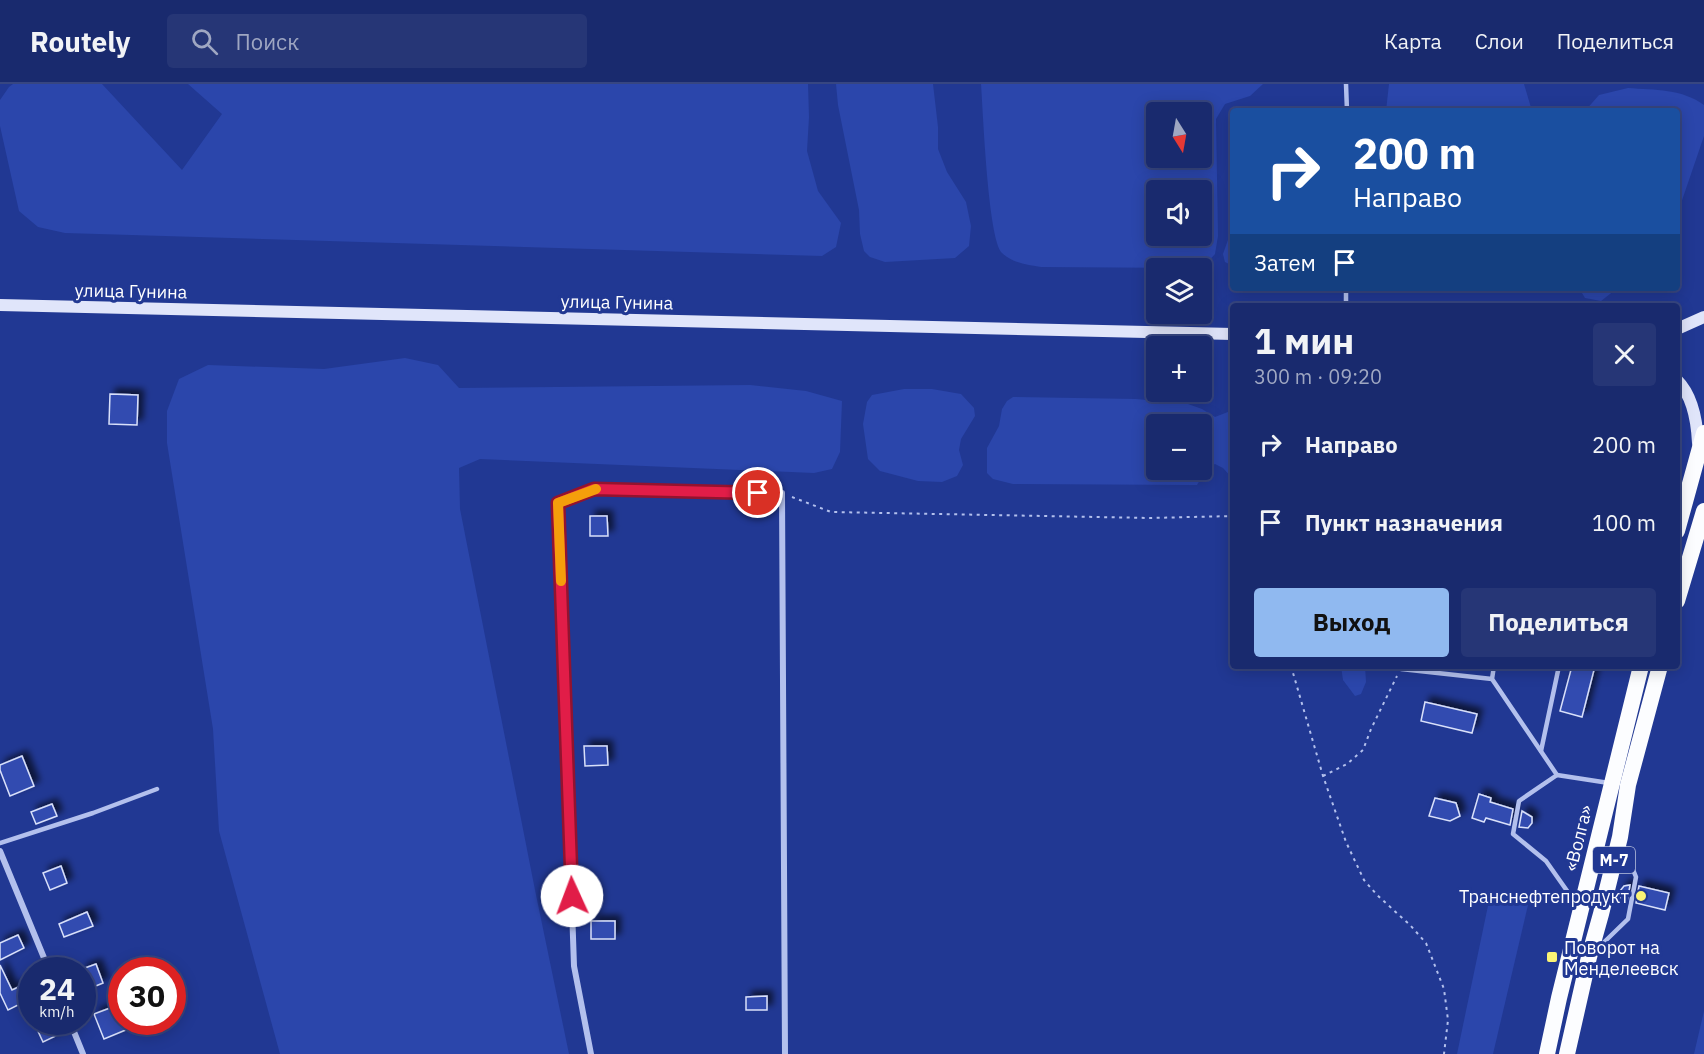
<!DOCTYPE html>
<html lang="ru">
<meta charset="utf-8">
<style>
:root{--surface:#192a6e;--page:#263676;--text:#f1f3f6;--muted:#9fa7c2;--line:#374681;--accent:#90b9f0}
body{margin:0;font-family:"IBM Plex Sans",sans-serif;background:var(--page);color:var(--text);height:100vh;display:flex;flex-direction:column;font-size:22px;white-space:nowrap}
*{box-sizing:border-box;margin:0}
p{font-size:20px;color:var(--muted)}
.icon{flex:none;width:33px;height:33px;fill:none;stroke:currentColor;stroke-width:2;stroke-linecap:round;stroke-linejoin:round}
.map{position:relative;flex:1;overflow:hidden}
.side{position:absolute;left:1230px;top:219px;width:450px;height:366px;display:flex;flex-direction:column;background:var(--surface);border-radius:6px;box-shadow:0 3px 15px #0003,0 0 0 2px var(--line)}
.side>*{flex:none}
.top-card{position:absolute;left:1230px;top:24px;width:450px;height:183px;border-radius:6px;box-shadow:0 3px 15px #0003,0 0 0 2px var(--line);background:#1a4fa0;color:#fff;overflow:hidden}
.needle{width:39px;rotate:169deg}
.buttons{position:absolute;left:1146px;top:18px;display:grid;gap:12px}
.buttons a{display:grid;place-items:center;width:66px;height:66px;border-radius:6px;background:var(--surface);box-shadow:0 3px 15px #0003,0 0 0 2px var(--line);font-size:30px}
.speed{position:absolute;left:18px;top:873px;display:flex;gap:12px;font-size:30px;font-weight:700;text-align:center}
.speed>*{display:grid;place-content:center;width:78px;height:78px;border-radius:50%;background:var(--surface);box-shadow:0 3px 15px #0003,0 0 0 2px var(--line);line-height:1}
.speed small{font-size:15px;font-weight:400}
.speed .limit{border:9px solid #d22;background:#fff;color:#111}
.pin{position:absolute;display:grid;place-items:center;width:51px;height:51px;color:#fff;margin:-26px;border:3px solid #fff;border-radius:50%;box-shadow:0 2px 6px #0007}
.me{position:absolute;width:66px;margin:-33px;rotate:358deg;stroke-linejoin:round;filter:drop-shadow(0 0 4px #0008)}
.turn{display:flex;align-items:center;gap:21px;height:126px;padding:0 24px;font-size:27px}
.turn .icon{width:78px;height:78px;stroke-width:2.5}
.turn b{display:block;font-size:42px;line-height:51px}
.then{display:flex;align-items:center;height:57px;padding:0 24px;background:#0003;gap:12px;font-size:22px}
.round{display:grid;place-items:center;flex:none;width:63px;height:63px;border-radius:6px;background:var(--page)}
.overview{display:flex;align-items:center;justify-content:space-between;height:102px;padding:0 24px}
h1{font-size:36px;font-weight:700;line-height:45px}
.primary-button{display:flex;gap:12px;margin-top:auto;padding:12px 24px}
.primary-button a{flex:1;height:69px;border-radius:6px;background:var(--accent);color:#111;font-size:24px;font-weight:700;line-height:69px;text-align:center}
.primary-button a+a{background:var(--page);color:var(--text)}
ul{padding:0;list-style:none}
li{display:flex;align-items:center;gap:18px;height:78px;padding:0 24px}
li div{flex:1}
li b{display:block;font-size:22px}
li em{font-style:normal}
header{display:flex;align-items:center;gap:36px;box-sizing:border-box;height:84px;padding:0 30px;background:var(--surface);border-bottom:2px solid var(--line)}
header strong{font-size:28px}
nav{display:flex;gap:33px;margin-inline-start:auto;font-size:21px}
.search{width:420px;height:54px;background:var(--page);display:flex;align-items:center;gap:15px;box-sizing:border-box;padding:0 21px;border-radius:6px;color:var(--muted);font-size:22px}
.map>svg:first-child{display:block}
</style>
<header>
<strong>Routely</strong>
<div class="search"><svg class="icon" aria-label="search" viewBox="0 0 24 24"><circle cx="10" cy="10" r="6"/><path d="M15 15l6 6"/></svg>Поиск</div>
<nav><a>Карта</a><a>Слои</a><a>Поделиться</a></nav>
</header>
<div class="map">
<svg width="1704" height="970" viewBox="0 0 1704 970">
<defs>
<filter id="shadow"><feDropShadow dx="5.5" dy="-5.5" stdDeviation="3" flood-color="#0009"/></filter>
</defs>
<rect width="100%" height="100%" fill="#213893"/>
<!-- green -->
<g fill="#2b46ab" fill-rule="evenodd">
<polygon points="13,0 102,0 182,86 222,30 188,0 808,0 809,33 807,67 818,107 841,139 836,163 822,172 65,149 38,143 19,127 0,42 0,16 9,3"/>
<polygon points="836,0 933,0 938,43 938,65 947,88 966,118 971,142 969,162 955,174 885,178 870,173 864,167 860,150 859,126 838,21"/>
<path d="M981 0H1263L1250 12 1225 20 1216 35 1218 152 1215 170 1204 182 1192 184 1041 183C1029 181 1012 179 1002 169 988 155 983 27 981 0ZM1156 28H1202V74H1156ZM1202 106V152H1156V106Z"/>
<polygon points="1389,0 1524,0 1532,27 1386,27"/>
<path d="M1628 4C1654 6 1683 5 1704 21V52L1677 131V27H1585L1599 11Z"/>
<polygon points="1233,142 1233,182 1225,178 1223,170"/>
<polygon points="1579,204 1639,204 1633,209 1615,206 1601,217 1585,214"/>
<polygon points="405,274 438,281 459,304 750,301 806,307 842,317 840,368 832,385 814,389 480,375 459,384 460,425 535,806 569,970 280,970 219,747 213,645 167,359 167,327 179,295 208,281 324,285"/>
<polygon points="904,305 932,305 961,310 974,324 975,332 961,355 959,366 963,381 957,392 942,398 918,397 880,387 868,375 863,340 867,318 872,311"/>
<path d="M1013 313 1136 315 1188 320 1202 325 1215 333 1233 326V395L1223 384 1215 380 1207 384 1197 401 1013 400 993 395 987 389V364L999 342 1002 325 1007 317ZM1156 340H1202V386H1156Z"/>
<polygon points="1341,582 1365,582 1366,598 1361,610 1355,612 1343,596"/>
<polygon points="1489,817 1528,821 1493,970 1457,970"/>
<polygon points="1704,927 1704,970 1694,970"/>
</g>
<!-- building -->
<g fill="#314cb0" stroke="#d9e0fa" stroke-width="1.5" filter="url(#shadow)">
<polygon points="110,310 138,311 137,341 109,340"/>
<polygon points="590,432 607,432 608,452 590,452"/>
<polygon points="1572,582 1595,582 1582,633 1560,627"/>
<polygon points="1425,618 1477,630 1472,649 1421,637"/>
<polygon points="584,662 607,662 608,681 585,682"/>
<polygon points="22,672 34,702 10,712 0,686 0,681"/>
<polygon points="1479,710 1491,714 1490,718 1513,725 1510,741 1486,734 1484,738 1472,734"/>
<polygon points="1435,714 1456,719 1460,732 1450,737 1429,732"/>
<polygon points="52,720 57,732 36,740 31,728"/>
<polygon points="1522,727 1532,733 1532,739 1528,744 1519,743"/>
<polygon points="61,782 67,799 50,806 43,789"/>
<polygon points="1630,801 1627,818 1621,814 1620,807 1624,802"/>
<polygon points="1639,802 1669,809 1665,826 1636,819"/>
<polygon points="87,828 93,842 64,853 59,840"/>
<rect x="591" y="837" width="24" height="18"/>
<polygon points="18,851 24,864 0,876 0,859"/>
<polygon points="96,880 103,899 86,906 82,896 82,885"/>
<polygon points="0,881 12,906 32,897 32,914 8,926 0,909"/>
<polygon points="767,912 767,926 746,926 746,913"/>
<polygon points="118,921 122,929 122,938 125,938 128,945 104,955 94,930"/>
<polygon points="52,938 58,938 64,948 43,958 37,945"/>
</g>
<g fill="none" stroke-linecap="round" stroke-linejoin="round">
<!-- path -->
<g stroke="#b3c0ed" stroke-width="2" stroke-dasharray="3 4.5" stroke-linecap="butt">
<polyline points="792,413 831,428 1150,434 1233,432"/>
<polyline points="1291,582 1323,692 1346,758 1364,796 1377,811 1410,841 1426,859 1444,905 1448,936 1444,970"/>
<polyline points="1323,692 1347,680 1363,666 1371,645 1397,592"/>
</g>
<!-- service -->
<g stroke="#b3c0ed" stroke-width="4.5">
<polyline points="1346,0 1347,27"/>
<polyline points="1346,204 1346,222"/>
<polyline points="1494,582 1492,595 1557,691"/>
<polyline points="1401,585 1492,595"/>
<polyline points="1541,667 1559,582"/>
<polyline points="0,759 93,729 157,705"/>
<polyline points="1577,821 1546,777 1513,750 1519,717 1557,691 1609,699"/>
<polyline points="1597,865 1628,835 1636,793 1624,763"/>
</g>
<!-- minor -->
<g stroke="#b3c0ed" stroke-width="6">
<polyline points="0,767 49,886"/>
<polyline points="70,938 83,970"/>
<polyline points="591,970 574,882 558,419 594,405 782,409 785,970"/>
</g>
<!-- secondary -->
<g stroke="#e0e5fa" stroke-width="12">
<polyline points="0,221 1233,250"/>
<polyline points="1677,245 1704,233"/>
<path d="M1677 296C1693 312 1697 337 1698 359"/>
</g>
<!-- trunk -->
<g stroke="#fcfdff" stroke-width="16">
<polyline points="1677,447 1704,349"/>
<polyline points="1677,517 1704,427"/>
<polyline points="1547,970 1559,914 1641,582"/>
<polyline points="1567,970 1589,873 1601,830 1620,753 1628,701 1660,582"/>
</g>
</g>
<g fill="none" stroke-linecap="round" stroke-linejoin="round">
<defs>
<polyline id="route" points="572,812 558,419 594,405 758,409"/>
</defs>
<!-- route casing -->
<use href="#route" stroke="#92132f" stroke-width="15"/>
<!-- route -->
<use href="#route" stroke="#e11d48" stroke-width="10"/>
<!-- slow -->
<polyline stroke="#f59e0b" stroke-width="10" points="561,497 558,419 596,405"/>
</g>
<!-- markers -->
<g fill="#faf375" stroke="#213893" stroke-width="2">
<circle cx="1641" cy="812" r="6"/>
<rect x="1546" y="867" width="12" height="12" rx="3"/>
</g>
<g text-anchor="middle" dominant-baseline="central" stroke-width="6" stroke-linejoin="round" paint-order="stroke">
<!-- shield labels -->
<rect fill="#213893" stroke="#bcc3df" stroke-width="1.5" x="1593" y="763" width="42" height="26" rx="4.5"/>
<g font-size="16" font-weight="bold" fill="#fff">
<text x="1614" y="776">М-7</text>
</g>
<!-- street labels -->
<g font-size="18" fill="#fff" stroke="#213893">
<text transform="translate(131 207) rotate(1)">улица Гунина</text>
<text transform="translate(617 218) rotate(1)">улица Гунина</text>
<text transform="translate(1578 754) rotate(-76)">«Волга»</text>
</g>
<!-- poi labels -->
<g font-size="18" fill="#fff" stroke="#213893" text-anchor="end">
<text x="1629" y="812">Транснефтепродукт</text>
<text x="1564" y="863" text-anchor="start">Поворот на<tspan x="1564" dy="21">Менделеевск</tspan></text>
</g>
</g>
</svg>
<div class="buttons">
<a><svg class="needle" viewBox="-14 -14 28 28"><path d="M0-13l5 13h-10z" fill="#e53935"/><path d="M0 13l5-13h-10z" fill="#9fa7c2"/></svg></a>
<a><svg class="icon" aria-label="sound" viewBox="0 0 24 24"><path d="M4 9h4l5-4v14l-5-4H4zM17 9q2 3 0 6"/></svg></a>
<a><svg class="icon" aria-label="layers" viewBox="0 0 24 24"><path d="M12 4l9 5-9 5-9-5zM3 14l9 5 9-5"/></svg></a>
<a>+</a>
<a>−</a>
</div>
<div class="speed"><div>24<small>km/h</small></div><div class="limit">30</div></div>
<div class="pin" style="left:758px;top:409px;background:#d93025"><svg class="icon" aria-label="arrive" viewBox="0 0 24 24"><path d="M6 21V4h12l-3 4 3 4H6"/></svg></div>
<svg class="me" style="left:572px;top:812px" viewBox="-20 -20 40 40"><circle r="19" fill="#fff"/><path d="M0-13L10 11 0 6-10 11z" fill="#e11d48"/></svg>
<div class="top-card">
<div class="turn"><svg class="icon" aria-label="right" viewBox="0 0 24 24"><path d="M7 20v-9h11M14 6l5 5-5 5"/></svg><div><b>200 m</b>Направо</div></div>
<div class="then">Затем<svg class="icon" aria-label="arrive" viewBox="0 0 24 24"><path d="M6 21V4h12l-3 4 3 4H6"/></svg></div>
</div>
<section class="side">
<div class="overview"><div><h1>1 мин</h1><p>300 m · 09:20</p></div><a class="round"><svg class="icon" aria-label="close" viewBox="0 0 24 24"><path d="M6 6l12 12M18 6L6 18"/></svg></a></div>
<ul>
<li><svg class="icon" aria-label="right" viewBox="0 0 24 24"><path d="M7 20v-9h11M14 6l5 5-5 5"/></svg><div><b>Направо</b></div><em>200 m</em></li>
<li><svg class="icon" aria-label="arrive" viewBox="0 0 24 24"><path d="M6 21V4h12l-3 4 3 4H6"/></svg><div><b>Пункт назначения</b></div><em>100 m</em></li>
</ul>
<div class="primary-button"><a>Выход</a><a>Поделиться</a></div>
</section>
</div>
